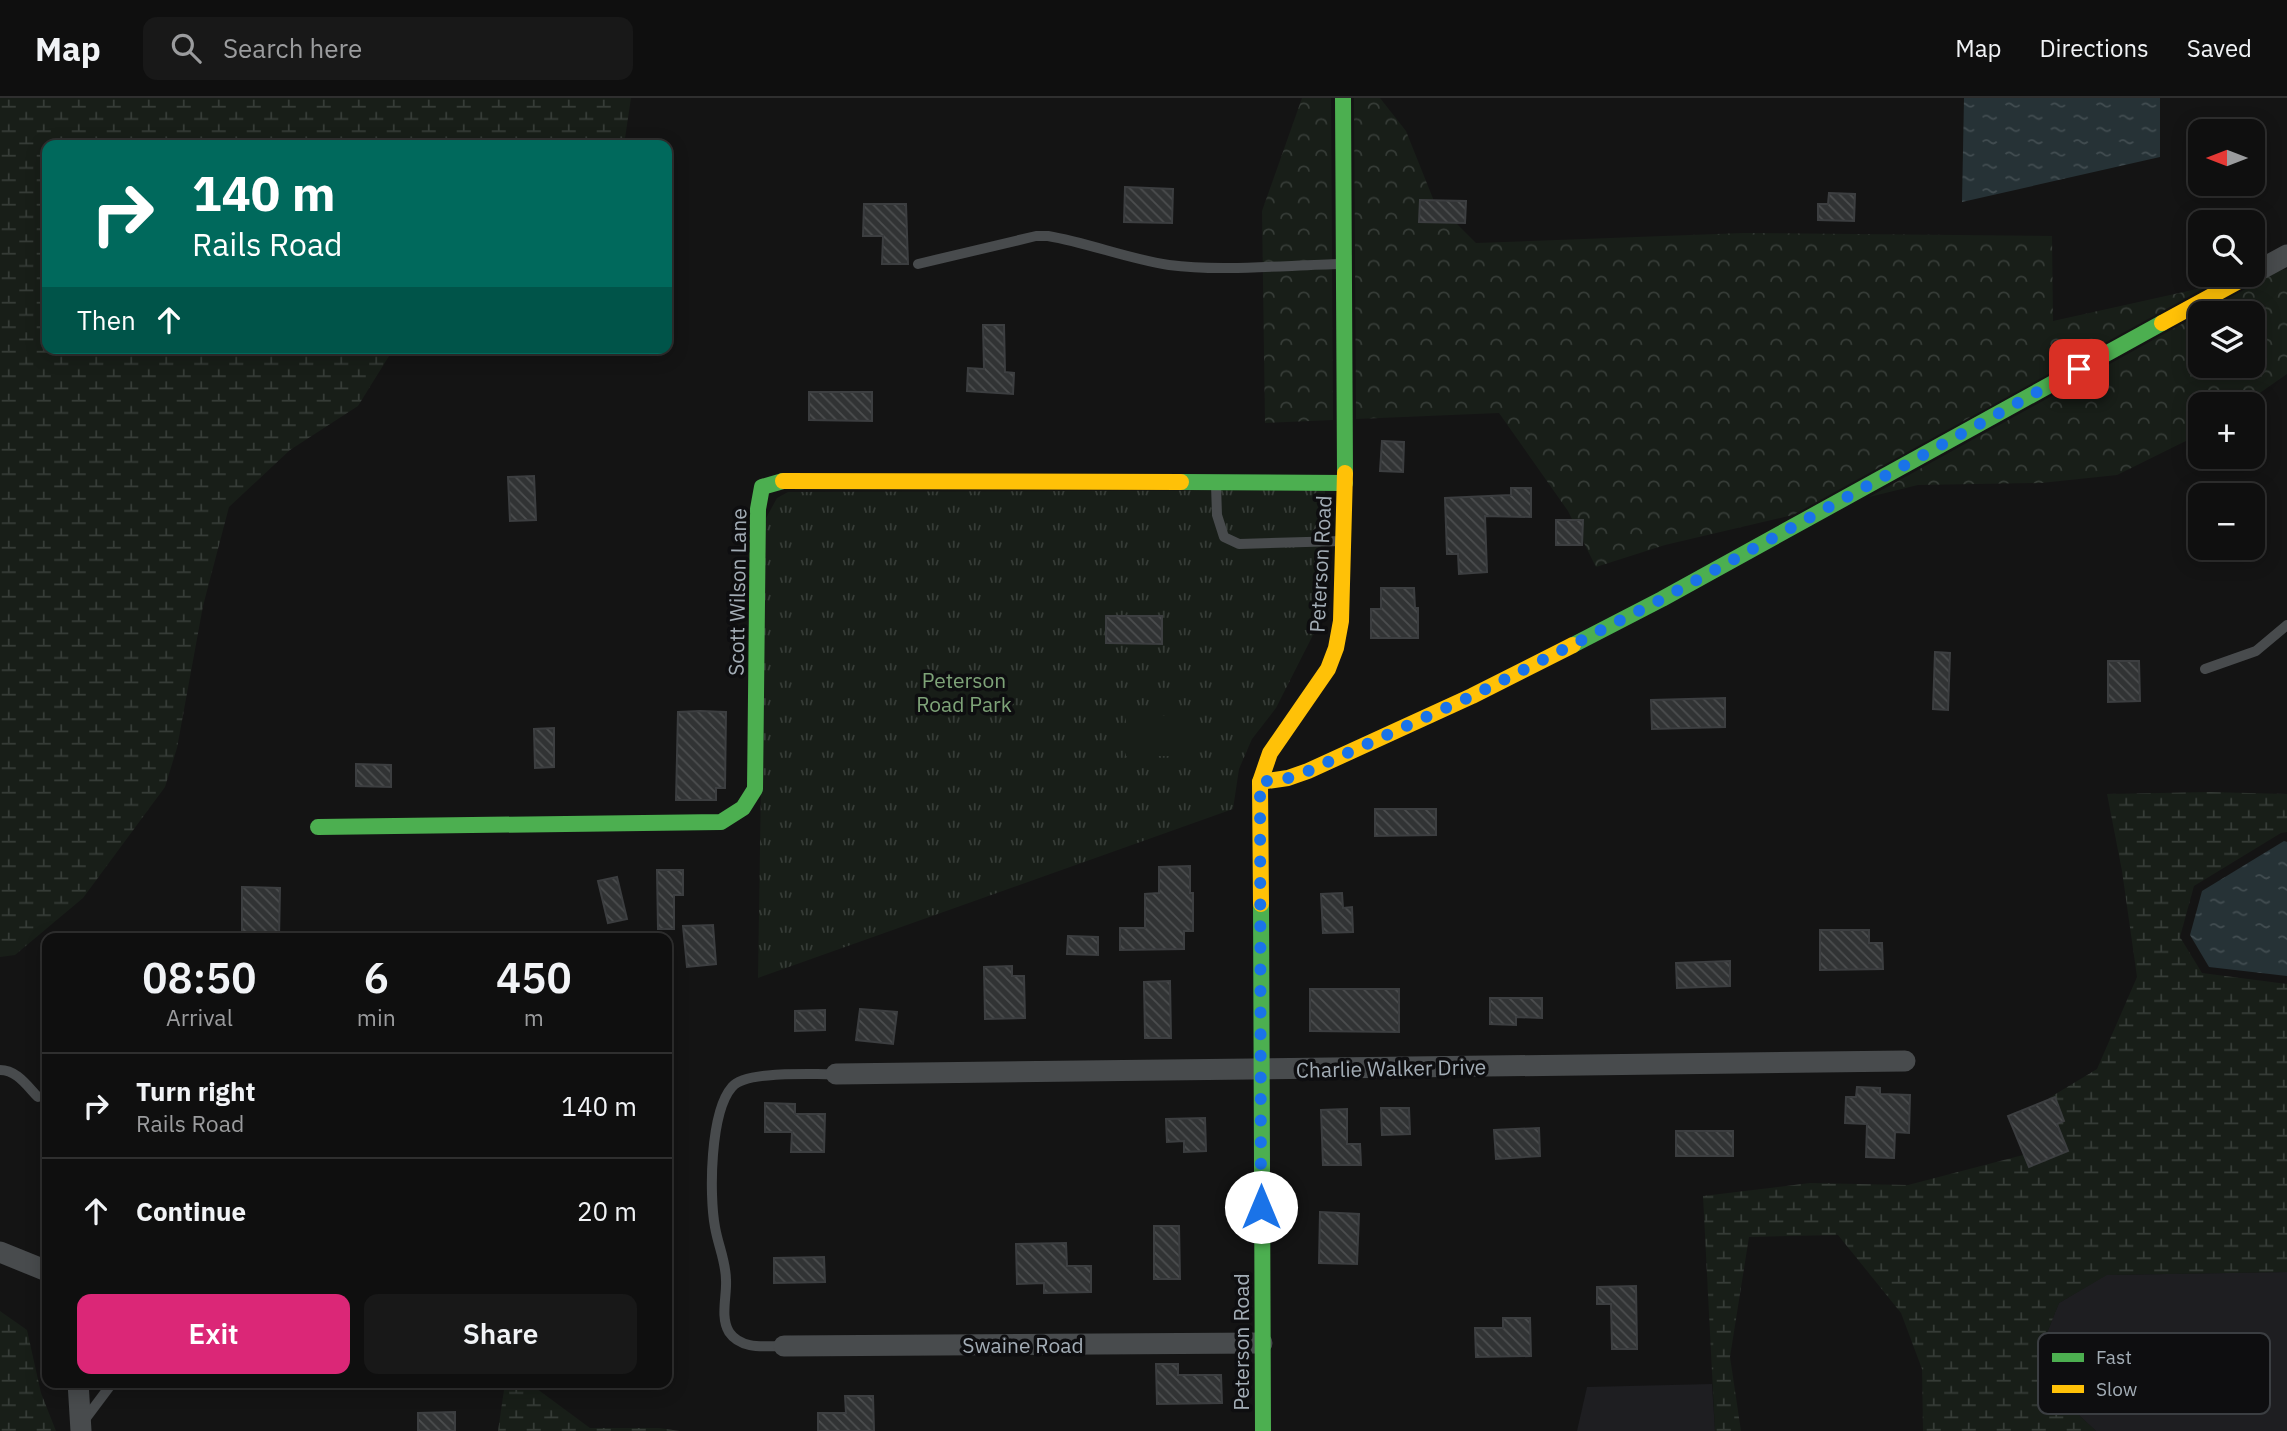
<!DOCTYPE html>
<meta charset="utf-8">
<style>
:root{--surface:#0f0f0f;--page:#181818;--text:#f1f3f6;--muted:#9b9c9e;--line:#2f2f2f;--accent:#db2777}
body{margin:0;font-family:"IBM Plex Sans",sans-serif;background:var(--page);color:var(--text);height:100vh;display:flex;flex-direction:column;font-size:26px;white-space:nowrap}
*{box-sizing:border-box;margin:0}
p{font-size:23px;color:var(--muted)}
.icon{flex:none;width:38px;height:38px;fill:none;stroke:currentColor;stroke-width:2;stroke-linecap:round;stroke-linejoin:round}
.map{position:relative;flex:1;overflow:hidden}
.drawer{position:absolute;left:42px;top:835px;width:630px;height:455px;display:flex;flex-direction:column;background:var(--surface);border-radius:14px;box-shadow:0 4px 18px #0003,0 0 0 2px var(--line)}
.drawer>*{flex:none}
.hud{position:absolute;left:42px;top:42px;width:630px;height:214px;border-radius:14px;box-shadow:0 4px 18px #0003,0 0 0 2px var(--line);background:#00695c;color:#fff;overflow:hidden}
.needle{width:46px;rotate:270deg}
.fabs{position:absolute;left:2188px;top:21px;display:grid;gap:14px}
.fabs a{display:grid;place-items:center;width:77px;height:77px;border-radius:14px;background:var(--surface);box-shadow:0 4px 18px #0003,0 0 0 2px var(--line);font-size:35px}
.pin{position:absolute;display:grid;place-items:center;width:60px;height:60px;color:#fff;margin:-30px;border-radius:14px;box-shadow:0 4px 10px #0006}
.me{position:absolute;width:77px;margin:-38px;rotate:0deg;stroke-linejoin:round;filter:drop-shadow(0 0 5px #0008)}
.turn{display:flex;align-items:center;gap:24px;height:147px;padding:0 35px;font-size:32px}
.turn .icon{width:91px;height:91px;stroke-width:2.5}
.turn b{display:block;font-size:49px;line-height:60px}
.then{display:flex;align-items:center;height:66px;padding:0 35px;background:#0003;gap:14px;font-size:26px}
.eta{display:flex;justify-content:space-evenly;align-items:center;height:119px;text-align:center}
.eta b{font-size:42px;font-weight:600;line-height:49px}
.action{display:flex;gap:14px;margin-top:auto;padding:14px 35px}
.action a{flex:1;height:80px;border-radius:14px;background:var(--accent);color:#fff;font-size:28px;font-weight:600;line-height:80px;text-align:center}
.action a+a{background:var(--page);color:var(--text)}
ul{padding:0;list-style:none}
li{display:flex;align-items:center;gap:21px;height:105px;padding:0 35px;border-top:2px solid var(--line)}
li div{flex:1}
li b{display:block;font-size:26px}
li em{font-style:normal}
header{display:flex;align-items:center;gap:42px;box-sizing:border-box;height:98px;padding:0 35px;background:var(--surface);border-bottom:2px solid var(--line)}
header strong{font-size:33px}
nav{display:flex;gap:38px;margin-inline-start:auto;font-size:24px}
.search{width:490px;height:63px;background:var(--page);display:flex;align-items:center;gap:18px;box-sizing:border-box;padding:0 24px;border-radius:14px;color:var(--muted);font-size:26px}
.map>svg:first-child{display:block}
</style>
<header>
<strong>Map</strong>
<div class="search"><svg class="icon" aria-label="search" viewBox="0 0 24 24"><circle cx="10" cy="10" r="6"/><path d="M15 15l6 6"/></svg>Search here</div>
<nav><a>Map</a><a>Directions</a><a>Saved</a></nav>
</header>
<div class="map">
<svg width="2287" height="1333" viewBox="0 0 2287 1333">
<defs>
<pattern id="forest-crowns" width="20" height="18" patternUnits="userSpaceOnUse" patternTransform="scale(1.75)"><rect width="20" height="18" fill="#181e18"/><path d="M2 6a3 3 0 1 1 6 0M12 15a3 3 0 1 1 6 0" fill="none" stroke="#363c37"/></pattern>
<pattern id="wetland-marsh" width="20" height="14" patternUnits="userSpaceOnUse" patternTransform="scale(1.75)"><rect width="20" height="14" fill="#181e18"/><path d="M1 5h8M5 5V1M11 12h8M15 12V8" fill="none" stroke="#363c37"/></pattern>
<pattern id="park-tufts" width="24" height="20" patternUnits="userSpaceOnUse" patternTransform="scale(1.75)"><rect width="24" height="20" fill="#181e18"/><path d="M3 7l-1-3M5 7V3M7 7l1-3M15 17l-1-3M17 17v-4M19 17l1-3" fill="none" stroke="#363c37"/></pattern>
<pattern id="water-ripples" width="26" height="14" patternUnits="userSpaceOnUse" patternTransform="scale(1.75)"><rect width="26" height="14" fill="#263236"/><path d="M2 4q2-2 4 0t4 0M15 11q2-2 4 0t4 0" fill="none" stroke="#424d51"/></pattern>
<pattern id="building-back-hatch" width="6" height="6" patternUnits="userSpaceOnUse" patternTransform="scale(1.75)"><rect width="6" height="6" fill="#313334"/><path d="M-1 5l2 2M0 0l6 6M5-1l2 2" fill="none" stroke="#4c4e4f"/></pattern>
</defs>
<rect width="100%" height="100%" fill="#141414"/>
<!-- built -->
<g fill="#1e1e21">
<polygon points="2287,1174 2287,1333 2096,1333 2054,1294 2042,1276 2042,1258 2039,1255 2059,1205 2106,1177"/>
<polygon points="1712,1286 1715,1333 1577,1333 1587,1289"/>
</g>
<!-- forest -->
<g fill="url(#forest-crowns)">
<polygon points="1302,0 1331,0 1333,322 1265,325 1262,113"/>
<polygon points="1354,0 1380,0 1406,33 1434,103 1476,145 1743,135 2052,138 2053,223 2206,189 1793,417 1665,447 1596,469 1568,413 1499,315 1356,321"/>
<polygon points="2287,171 2287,276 2244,306 2200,306 2200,336 2117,377 2041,385 1918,387 1869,399 2200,216 2200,268 2252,268 2252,215 2202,215 2278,173"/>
</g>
<!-- wetland -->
<g fill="url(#wetland-marsh)">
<polygon points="0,0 631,0 624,47 47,47 47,250 394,250 358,308 290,352 229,409 203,508 177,650 165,689 83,800 15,857 0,859"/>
<polygon points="2210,694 2287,696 2287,734 2281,735 2194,788 2180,839 2202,875 2287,886 2287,1174 2107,1177 2059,1205 2039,1255 2042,1257 2042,1276 2054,1294 2096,1333 1923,1333 1922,1271 1901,1215 1838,1137 1749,1139 1730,1259 1741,1333 1715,1333 1703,1098 1810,1085 1908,1087 2023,1057 2049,1000 2097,971 2137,879 2122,773 2107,696"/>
<polygon points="0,1213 27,1232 41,1295 56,1333 0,1333"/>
<polygon points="505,1285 529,1285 590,1330 659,1330 680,1333 498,1333"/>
</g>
<!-- park -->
<polygon fill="url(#park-tufts)" points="1325,392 1323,500 1314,535 1276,610 1252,641 1239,671 1233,711 758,880 765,422 777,400 788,394"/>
<!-- pitch -->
<rect fill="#181e18" x="1126" y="618" width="71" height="40"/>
<!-- water -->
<g fill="url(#water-ripples)">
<polygon points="1964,0 2160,0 2160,59 1962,104"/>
<polygon points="2284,743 2287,744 2287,878 2209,869 2190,837 2202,793"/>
</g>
<!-- building -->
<g fill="url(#building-back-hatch)" stroke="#3c3e40" stroke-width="2">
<polygon points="1125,89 1173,91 1172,125 1124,124"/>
<polygon points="1829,95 1855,96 1854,123 1818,122 1818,106 1828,106"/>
<polygon points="1420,102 1466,103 1465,125 1419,124"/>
<polygon points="864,106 906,106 908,166 882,166 883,138 863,138"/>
<polygon points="983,227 1004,227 1005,274 1014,275 1013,296 967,293 968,270 984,271"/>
<polygon points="809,294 872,294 872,323 809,322"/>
<polygon points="1382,343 1404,344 1403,374 1380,373"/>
<polygon points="534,378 536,422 510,423 508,379"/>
<polygon points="1511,390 1531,390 1531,419 1485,418 1487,474 1459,476 1458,456 1447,456 1445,400 1511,397"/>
<polygon points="1556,422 1583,422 1582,447 1556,447"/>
<polygon points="1381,490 1414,490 1415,510 1418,510 1418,540 1371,540 1371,511 1381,511"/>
<polygon points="1106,518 1162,518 1162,546 1106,545"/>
<polygon points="1935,554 1950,555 1948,612 1933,611"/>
<polygon points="2108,563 2139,563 2140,603 2108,604"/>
<polygon points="1725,600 1725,629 1652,631 1651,602"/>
<polygon points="700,613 726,614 725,690 716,690 716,702 676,702 678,614"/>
<polygon points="554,630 554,669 535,670 534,631"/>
<polygon points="356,666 391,667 391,689 356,688"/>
<polygon points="1375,711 1436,711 1436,737 1375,738"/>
<polygon points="1190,768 1190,795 1193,795 1193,833 1184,833 1184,851 1120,852 1120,830 1145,830 1145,796 1159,795 1159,769"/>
<polygon points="657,772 683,772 683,797 674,797 674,831 658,831"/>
<polygon points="617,779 627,821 608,825 598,783"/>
<polygon points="242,789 280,790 279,840 242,840"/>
<polygon points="1342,795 1343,810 1352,809 1353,834 1323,835 1321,796"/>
<polygon points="713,827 716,866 687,869 683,828"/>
<polygon points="1820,832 1869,832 1869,845 1882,845 1883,871 1820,872"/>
<polygon points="1068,838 1098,839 1098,857 1067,856"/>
<polygon points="1730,863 1730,888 1677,890 1676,865"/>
<polygon points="1012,868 1012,878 1024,878 1025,920 985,921 984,869"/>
<polygon points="1170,883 1171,940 1145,940 1144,884"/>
<polygon points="1310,891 1399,891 1399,934 1310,933"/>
<polygon points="1490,900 1542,900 1542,920 1516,919 1516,927 1490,926"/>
<polygon points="860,911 897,914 893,946 856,942"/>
<polygon points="825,912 825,932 795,933 795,913"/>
<polygon points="1857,989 1880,990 1880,996 1910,997 1909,1035 1895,1034 1894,1060 1866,1059 1867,1026 1845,1025 1846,999 1856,999"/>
<polygon points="2055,999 2064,1023 2057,1026 2068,1053 2029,1069 2008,1018"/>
<polygon points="765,1005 795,1006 795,1016 825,1016 824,1054 791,1054 792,1034 765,1034"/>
<polygon points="1381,1010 1409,1010 1410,1036 1382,1037"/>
<polygon points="1347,1011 1347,1046 1360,1046 1361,1067 1323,1067 1321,1012"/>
<polygon points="1205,1020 1206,1053 1184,1054 1184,1043 1167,1044 1166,1021"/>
<polygon points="1539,1030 1540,1058 1496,1061 1494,1032"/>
<rect x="1676" y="1033" width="57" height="25"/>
<polygon points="1320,1114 1359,1116 1357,1166 1319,1165"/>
<polygon points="1154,1128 1179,1128 1180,1181 1154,1181"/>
<polygon points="1066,1145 1067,1168 1091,1168 1091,1194 1044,1195 1044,1185 1017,1186 1016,1146"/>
<polygon points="824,1159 825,1184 774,1185 774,1160"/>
<polygon points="1636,1188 1637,1251 1612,1251 1611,1206 1597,1206 1597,1189"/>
<polygon points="1503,1220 1530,1220 1531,1258 1476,1259 1475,1230 1503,1230"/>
<polygon points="1156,1266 1178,1266 1178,1277 1221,1277 1222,1305 1157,1306"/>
<polygon points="845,1298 873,1298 874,1333 818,1333 818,1315 846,1315"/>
<polygon points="455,1314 455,1333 418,1333 418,1315"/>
</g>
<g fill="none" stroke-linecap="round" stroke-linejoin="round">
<!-- lane -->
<g stroke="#484b4d" stroke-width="10">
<path d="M918 166 1036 138H1048C1089 145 1128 161 1169 167 1221 174 1287 167 1341 166"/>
<polyline points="1216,387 1217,417 1224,439 1239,446 1342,443"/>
<polyline points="2205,571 2256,553 2287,527"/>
<path d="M0 972C17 972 27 988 38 999"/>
<path d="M784 1248C766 1248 741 1252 729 1234 720 1219 727 1198 726 1182 726 1164 718 1147 715 1129 709 1097 710 1014 732 989 746 972 814 977 836 976"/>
<polyline points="83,1324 113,1284"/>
</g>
<!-- street -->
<g stroke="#484b4d" stroke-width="21">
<polyline points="2252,176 2287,157"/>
<polyline points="836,976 1905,963"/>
<polyline points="0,1154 47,1173"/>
<polyline points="784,1248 1262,1245"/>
<polyline points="78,1284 81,1333"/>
</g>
<!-- fast -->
<g stroke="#4caf50" stroke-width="16">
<polyline points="1343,0 1345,375"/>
<polyline points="1181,384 1345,385"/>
<polyline points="1573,547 1662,501 2162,225"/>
<polyline points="318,729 721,724 743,710 755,691 758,411 762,389 783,383"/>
<polyline points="1261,806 1263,1333"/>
</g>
<!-- slow -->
<g stroke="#ffc107" stroke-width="16">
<polyline points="2162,225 2250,177"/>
<polyline points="783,383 1181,384"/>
<polyline points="1260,684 1288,680 1308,673 1472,598 1573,547"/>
<polyline points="1261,806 1260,684 1270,655 1328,571 1336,550 1341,523 1345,375"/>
</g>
</g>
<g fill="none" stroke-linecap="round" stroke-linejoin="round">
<!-- route -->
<polyline stroke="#1a73e8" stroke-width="12" stroke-dasharray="0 21.6" points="1261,1109 1260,684 1288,680 1308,673 1472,598 1662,501 2079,271"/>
</g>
<g text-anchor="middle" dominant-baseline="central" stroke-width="7" stroke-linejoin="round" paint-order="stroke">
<!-- street labels -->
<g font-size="21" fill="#a3adb6" stroke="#0e0e10">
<text transform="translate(1320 466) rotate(-87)">Peterson Road</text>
<text transform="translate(737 494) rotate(-89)">Scott Wilson Lane</text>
<text transform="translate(1391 970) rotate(-1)">Charlie Walker Drive</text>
<text transform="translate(1241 1244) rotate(-90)">Peterson Road</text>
<text x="1023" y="1247">Swaine Road</text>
</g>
<!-- park labels -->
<g font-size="21" fill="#7ea378" stroke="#0e0e10">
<text x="964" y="582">Peterson<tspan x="964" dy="24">Road Park</tspan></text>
</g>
</g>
<!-- legend -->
<rect x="2038" y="1235" width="232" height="81" rx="10" fill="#0e0e10" stroke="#3b3e42" stroke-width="2"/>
<rect x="2052" y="1255" width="32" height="9" fill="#4caf50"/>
<rect x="2052" y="1287" width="32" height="8" fill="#ffc107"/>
<g font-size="19" fill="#a3adb6">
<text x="2096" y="1266">Fast</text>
<text x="2096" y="1298">Slow</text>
</g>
</svg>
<div class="fabs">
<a><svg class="needle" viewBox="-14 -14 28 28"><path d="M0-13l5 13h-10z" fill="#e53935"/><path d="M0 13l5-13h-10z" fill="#9b9c9e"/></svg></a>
<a><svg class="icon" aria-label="search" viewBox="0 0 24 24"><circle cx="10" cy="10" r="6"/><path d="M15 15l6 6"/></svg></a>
<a><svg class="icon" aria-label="layers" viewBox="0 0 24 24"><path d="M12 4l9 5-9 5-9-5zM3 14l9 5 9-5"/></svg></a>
<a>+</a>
<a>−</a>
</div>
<div class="pin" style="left:2079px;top:271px;background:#d93025"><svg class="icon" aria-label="arrive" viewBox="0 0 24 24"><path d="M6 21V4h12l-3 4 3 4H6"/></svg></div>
<svg class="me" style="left:1261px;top:1109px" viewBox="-20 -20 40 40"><circle r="19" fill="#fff"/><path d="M0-13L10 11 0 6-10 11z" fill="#1a73e8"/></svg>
<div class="hud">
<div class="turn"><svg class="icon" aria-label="right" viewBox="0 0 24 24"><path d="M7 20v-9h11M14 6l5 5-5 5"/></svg><div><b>140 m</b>Rails Road</div></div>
<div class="then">Then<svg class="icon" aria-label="ahead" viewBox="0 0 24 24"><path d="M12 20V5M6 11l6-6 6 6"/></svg></div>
</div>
<section class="drawer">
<div class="eta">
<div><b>08:50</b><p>Arrival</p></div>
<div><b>6</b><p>min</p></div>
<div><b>450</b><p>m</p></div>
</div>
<ul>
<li><svg class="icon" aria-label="right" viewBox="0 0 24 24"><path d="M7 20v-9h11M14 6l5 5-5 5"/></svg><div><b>Turn right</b><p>Rails Road</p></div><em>140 m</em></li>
<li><svg class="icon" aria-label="ahead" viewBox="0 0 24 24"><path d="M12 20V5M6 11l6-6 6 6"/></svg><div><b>Continue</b></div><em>20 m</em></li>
</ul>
<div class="action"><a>Exit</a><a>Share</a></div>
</section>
</div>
